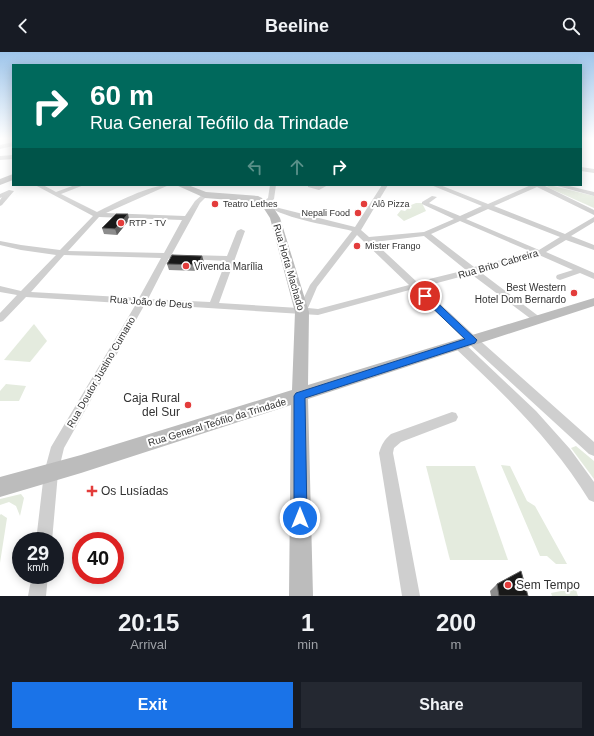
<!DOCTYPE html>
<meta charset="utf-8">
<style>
:root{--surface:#171b24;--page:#242831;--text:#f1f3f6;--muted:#9ea1a6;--accent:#1a73e8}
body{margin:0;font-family:Helvetica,sans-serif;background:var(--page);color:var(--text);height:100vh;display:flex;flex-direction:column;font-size:15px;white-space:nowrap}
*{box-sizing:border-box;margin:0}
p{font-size:13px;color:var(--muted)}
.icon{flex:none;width:22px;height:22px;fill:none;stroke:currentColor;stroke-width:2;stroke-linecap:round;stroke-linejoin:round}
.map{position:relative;height:544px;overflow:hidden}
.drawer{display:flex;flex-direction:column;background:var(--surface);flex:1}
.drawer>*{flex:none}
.hud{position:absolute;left:12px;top:12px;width:570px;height:122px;border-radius:0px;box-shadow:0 2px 10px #0003;background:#00695c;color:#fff;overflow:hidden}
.speed{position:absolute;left:12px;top:480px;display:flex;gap:8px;font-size:20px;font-weight:700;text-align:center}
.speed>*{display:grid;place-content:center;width:52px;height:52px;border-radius:50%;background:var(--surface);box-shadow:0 2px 10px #0003;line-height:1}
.speed small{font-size:10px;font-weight:400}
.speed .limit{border:6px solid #d22;background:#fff;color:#111}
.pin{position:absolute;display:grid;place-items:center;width:34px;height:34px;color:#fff;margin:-17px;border:2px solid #fff;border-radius:50%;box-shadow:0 1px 4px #0007}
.me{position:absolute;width:44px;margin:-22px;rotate:0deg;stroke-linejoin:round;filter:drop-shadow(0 0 3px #0008)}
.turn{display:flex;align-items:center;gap:14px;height:84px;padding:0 12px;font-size:18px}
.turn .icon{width:52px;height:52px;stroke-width:2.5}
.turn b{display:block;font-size:28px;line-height:34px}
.lanes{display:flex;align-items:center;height:38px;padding:0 12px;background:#0003;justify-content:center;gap:20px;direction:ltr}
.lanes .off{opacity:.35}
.eta{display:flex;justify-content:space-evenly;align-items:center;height:68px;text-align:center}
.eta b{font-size:24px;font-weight:700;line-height:28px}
.action{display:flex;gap:8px;margin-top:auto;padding:8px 12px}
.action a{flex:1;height:46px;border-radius:0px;background:var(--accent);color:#fff;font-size:16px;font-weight:700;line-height:46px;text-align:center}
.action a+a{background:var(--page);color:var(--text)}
header{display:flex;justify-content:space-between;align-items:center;height:52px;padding:0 12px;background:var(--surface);font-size:18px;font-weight:700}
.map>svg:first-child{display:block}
</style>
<header><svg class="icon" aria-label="back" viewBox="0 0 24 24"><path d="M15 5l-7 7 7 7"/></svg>Beeline<svg class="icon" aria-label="search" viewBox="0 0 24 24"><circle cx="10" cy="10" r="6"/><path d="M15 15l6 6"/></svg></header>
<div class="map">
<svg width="594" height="544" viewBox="0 0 594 544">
<rect width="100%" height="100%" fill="#fff"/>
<!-- green -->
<g fill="#e4ebde">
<polygon points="549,133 594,144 594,156 547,135"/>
<polygon points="416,151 422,151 426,159 404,169 397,163 401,158 405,159 411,153"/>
<polygon points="34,272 47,289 30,310 4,308"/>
<polygon points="6,332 26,334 19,349 0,349 0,339"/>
<polygon points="576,394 594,409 594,427 571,396"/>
<polygon points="501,413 510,414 527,449 535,454 567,512 556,512 547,504 540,504"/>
<polygon points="426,414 475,414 508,508 450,508"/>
<polygon points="21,442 24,446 20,464 16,454 9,450 0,453 0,447"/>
<polygon points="1,462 7,466 0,511 0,463"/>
<polygon points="563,532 574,532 578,544 552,544 551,541 561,539"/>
</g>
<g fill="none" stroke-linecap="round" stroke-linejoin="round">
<!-- street -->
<g fill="#cfcfcf" fill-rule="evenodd">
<polygon points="13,90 13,94 0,97 0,93"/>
<polygon points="13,103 13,107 0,108 0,104"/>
<polygon points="581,115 594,117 594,121 581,119"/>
<path d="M35 133H43L56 140 75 133H84L61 142 97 160C115 151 149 133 169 133L106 161 185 164 195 149 203 142H207L208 143 200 151 172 202 176 204 175 206H169L148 247 210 250 226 209 190 207 186 205 190 203 227 204 237 179 241 177 245 179 219 251 299 256 310 233 352 179C329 173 278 166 262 150L268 146 270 133H276L274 147 270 150 279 156 355 175 382 133H388L361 178 369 185 424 180 454 167 422 152V150L432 144 437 145 429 151 460 164 482 154 431 133H440L488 152 531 133H543L594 158V163L537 135 494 154 565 182 594 165V170L571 184 594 193V198L566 188 546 200 594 221V227L580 221 560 228 557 227 556 225 557 223 573 218 539 203 479 219 541 266 543 268 538 271 535 270 471 222 422 235 476 285 594 390V404L589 402 468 291 413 237 318 263 145 252 64 396 58 421 52 489H36L44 421 51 395 136 252 26 245 3 269 0 270V261L17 243 0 240V234L21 239 56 203 21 198 0 193V189L21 193 60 198 93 164ZM488 157 560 185 539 198 466 167ZM99 165 182 168 164 201 68 199ZM460 169 532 200 474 215 431 182ZM357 183 409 233 318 257 308 256 317 235ZM424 184 466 218 417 230 374 190ZM64 203 161 206 139 246 31 240Z"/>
<polygon points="308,133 328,133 319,138 308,135"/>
<polygon points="554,133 565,133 594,140 594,144"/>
<polygon points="9,138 14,139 2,153 0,154 0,148 2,145 0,146 0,142"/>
<path d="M458 288 462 289 536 359 570 397 594 430V450L589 448C553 389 504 342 454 295L453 292 454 289Z"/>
<path d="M452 360 456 361 458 365 456 369 401 390 394 396 393 401 420 544H402L379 401C382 392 384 388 391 382Z"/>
<polygon points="32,523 48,523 46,544 28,544"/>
</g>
<!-- secondary -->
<g fill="#bcbcbc" fill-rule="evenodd">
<polygon points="13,122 13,128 0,133 0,127"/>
<polygon points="176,133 188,133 206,140 258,144 270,150 280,166 309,260 308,333 594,246 594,254 308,347 313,544 289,544 291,353 81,421 0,445 0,425 81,403 292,338 295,260 270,166 261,152 256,150 205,146"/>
</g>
</g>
<!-- wall -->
<g fill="#8c8c8c">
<polygon points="128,162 129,168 117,183 104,182 102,176"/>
<polygon points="202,204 204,210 199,219 169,218 167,212"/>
<polygon points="497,532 528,544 491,544 490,539"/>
</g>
<!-- shaded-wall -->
<g fill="#5e5e5e">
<polygon points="128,162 129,168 117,183 115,177"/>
<polygon points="202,204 204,210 199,219 198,213"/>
</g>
<!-- building -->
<g fill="#191919" stroke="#5e5e5e">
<polygon points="116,162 128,162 115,177 102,176"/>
<polygon points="172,203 202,204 198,213 167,212"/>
<polygon points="521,519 528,544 499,544 497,532"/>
</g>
<!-- sky -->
<linearGradient id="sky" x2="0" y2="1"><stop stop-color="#9ec5ea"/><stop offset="0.53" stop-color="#fff"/><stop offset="1" stop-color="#fff" stop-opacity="0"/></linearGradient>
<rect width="594" height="163" fill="url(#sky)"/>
<!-- route -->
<polygon fill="#1a73e8" stroke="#114b97" points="425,241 428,242 477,288 475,291 305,346 307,466 305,471 300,473 296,471 294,466 294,344 296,341 465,287 422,246 421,244"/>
<!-- markers -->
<g fill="#e33c3b" stroke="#fff" stroke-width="1.5">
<circle cx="215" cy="152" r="4"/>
<circle cx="364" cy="152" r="4"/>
<circle cx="358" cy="161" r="4"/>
<circle cx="121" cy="171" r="4"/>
<circle cx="357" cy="194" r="4"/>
<circle cx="186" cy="214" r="4"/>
<circle cx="574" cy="241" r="4"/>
<circle cx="188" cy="353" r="4"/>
<path d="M90 433h4v4h4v4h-4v4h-4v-4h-4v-4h4z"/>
<circle cx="508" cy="533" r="4"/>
</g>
<g text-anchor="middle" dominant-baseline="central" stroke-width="4" stroke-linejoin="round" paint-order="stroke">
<!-- far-poi labels -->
<g font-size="9" fill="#323232" stroke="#fff" text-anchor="start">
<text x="223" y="152">Teatro Lethes</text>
<text x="372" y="152">Alô Pizza</text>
<text x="350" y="161" text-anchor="end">Nepali Food</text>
<text x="129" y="171">RTP - TV</text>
<text x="365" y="194">Mister Frango</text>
</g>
<!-- street labels -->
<g font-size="10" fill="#323232" stroke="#fff">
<text transform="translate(498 212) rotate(-16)">Rua Brito Cabreira</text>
<text transform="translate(289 215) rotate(74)">Rua Horta Machado</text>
<text transform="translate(151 250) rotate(4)">Rua João de Deus</text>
<text transform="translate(101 320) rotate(-60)">Rua Doutor Justino Cumano</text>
<text transform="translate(217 370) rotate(-17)">Rua General Teófilo da Trindade</text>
</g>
<!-- poi labels -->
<g font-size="10" fill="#323232" stroke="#fff" text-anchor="start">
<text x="194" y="214">Vivenda Marília</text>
<text x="566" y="235" text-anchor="end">Best Western<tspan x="566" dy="12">Hotel Dom Bernardo</tspan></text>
</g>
<!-- near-poi labels -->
<g font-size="12" fill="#323232" stroke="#fff" text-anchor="start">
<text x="180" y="346" text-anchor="end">Caja Rural<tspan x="180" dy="14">del Sur</tspan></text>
<text x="101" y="439">Os Lusíadas</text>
<text x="516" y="533">Sem Tempo</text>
</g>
</g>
</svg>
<div class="speed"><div>29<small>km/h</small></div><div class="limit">40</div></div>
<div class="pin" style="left:425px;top:244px;background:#d93025"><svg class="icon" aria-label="arrive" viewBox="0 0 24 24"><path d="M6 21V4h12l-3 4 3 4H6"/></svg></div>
<svg class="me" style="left:300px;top:466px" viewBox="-20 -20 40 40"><circle r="17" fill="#1a73e8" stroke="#fff" stroke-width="3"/><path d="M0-11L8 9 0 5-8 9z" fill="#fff"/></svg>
<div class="hud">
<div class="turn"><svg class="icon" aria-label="right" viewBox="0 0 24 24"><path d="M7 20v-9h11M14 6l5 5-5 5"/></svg><div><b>60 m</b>Rua General Teófilo da Trindade</div></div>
<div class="lanes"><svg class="icon off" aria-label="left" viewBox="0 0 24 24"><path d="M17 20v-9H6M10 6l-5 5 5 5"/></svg><svg class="icon off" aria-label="ahead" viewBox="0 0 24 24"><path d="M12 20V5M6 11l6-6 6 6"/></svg><svg class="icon" aria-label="right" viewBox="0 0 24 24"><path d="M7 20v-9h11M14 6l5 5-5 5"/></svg></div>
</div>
</div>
<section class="drawer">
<div class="eta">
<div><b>20:15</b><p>Arrival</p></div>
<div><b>1</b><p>min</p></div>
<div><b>200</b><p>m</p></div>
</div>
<div class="action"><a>Exit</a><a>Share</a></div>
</section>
